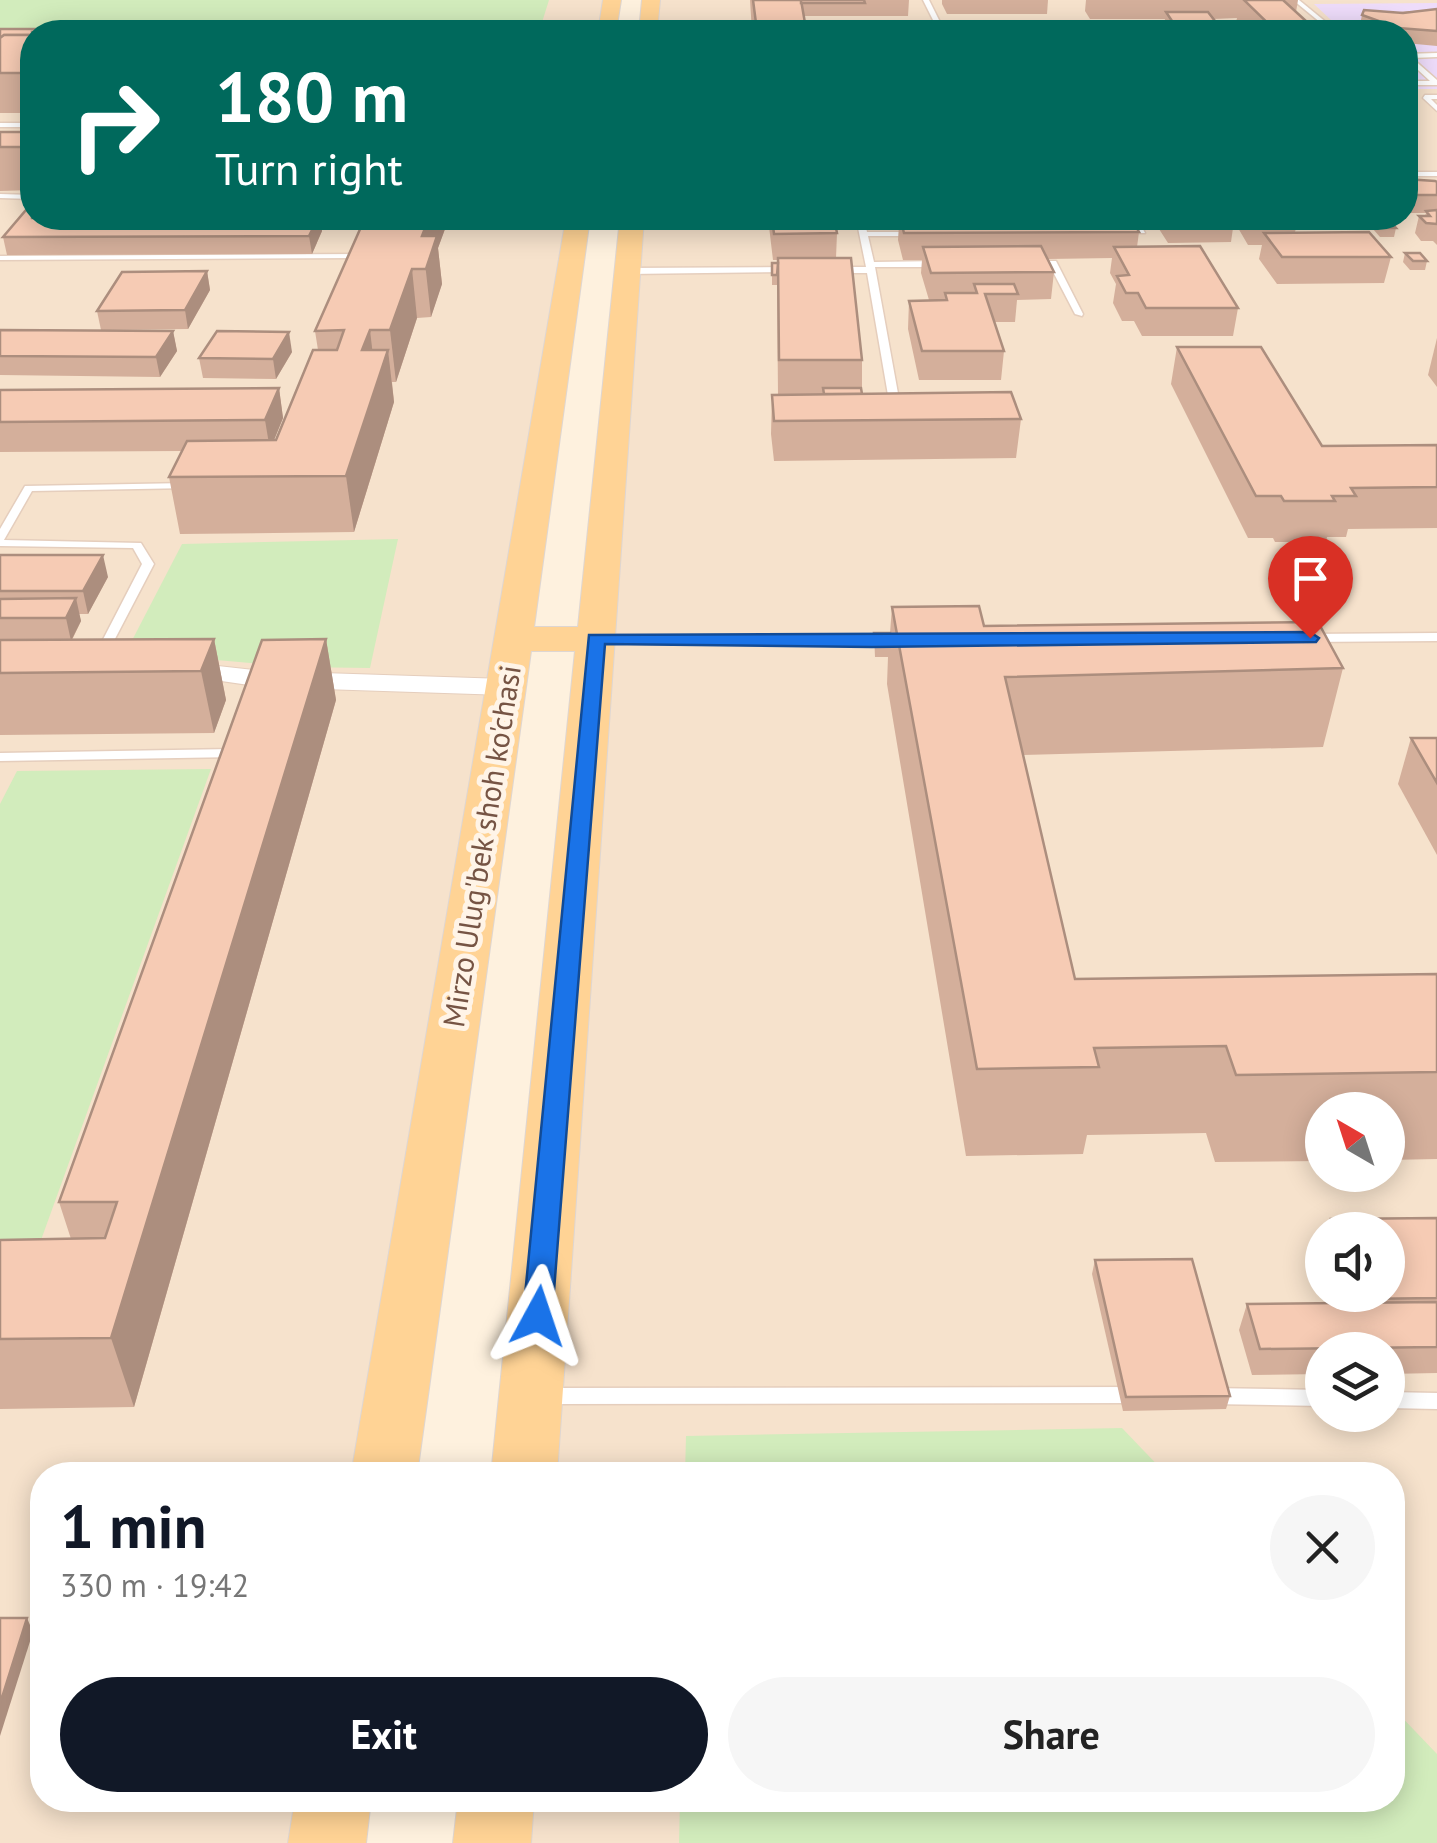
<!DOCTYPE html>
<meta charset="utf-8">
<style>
:root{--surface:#fff;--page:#f6f6f6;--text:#222;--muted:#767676;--accent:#111827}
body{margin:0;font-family:"PT Sans",sans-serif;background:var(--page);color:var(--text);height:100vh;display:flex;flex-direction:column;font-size:38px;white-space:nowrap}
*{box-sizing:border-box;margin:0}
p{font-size:32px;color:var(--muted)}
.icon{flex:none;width:55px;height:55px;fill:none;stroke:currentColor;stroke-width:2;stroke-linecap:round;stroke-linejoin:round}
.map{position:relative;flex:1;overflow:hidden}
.sheet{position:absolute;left:30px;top:1462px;width:1375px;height:350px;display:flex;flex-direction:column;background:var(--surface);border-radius:40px;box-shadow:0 5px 25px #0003}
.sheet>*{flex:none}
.hud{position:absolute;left:20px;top:20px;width:1398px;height:210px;border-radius:40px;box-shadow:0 5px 25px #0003;background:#00695c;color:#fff;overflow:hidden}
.needle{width:65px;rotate:321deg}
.buttons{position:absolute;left:1305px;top:1092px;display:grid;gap:20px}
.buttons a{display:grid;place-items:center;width:100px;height:100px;border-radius:50%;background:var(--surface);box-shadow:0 5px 25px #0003;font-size:50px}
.pin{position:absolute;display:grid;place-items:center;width:85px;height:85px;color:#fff;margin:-102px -42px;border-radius:50% 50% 50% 0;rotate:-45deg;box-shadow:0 0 10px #0007}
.pin .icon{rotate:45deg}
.me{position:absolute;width:110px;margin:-55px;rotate:5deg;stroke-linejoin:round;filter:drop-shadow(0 0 8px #0008)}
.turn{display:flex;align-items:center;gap:35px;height:210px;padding:0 30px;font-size:45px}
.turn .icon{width:130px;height:130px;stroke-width:2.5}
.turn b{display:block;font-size:70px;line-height:85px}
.round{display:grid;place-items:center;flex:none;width:105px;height:105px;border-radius:52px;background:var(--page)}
.summary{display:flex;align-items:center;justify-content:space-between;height:170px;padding:0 30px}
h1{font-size:60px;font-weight:600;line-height:75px;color:var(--accent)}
.action{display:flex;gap:20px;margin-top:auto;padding:20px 30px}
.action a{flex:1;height:115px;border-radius:60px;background:var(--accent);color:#fff;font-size:40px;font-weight:600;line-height:115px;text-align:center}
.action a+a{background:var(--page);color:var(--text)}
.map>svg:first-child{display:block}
</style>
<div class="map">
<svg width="1437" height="1843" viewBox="0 0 1437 1843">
<rect width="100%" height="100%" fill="#fef1de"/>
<!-- residential -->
<g fill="#f6e2cc" fill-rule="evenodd">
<polygon points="0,0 612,0 607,32 32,32 32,218 578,218 384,1475 42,1475 42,1800 333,1800 327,1843 0,1843"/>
<path d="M651 0H1437V1843H492L496 1800H1392V1475H524L632 218H1405V32H648ZM1322 1110H1388V1175H1322ZM1322 1230H1388V1295H1322ZM1322 1350H1388V1415H1322Z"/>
</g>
<!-- education -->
<polygon fill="#eedcfa" points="1437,3 1437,89 1405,89 1405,32 1231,32 1220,21 1331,20 1314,4"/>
<!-- green -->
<g fill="#d2ecbc">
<polygon points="0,0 549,0 539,32 32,32 0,48"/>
<polygon points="398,539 370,668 294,667 126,652 182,544"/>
<polygon points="211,769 32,1265 0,1265 0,804 17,771"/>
<polygon points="1122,1428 1167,1475 685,1475 686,1436"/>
<polygon points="1393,1708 1437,1754 1437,1843 679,1843 680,1800 1392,1800"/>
</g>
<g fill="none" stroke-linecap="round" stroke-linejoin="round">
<defs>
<g id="lane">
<polygon points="923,0 929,0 945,32 939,32"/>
<polygon points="1293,0 1299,0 1338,32 1332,32"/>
<polygon points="1437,53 1437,57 1412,58 1437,80 1437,85 1405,85 1405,81 1430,81 1405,58 1405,54"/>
<polygon points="1425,95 1437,95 1437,99 1431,99 1437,105 1437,111 1423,98"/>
<rect x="0" y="123" width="32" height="4"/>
<rect x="1405" y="172" width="32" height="4"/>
<polygon points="0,194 32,195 32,199 0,198"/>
<polygon points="856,218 864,218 867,232 915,232 919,234 915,236 868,236 874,262 941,261 945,264 941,267 875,267 899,399 906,401 906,405 889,401 867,273 832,273 828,270 832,267 866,267"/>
<polygon points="1129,218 1137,218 1145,233 1115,233 1115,229 1136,229"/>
<polygon points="363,254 364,256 360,258 0,260 0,256"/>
<polygon points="1056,261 1083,314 1082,316 1075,314 1050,266 1029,267 1025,264 1029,261"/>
<polygon points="792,267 792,271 789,272 628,274 624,271 628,268"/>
<polygon points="187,483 192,486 191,488 32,491 4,540 141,543 154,564 105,658 101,659 95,655 142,564 133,548 0,546 0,529 25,486"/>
<polygon points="1437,633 1437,641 1306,642 1300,638 1306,634"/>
<polygon points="596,635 893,637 899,641 893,645 592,642 590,639"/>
<polygon points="238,745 245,749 242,756 237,757 0,761 0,753 231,749"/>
<polygon points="1137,1387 1144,1389 1147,1395 1144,1401 1137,1403 545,1404 538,1402 535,1396 538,1390 545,1388"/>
<polygon points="1210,1388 1322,1390 1322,1406 1210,1404 1203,1402 1200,1396 1203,1390"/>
<polygon points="1388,1392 1437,1393 1437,1409 1388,1408"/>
</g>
<polygon id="street" points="182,662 262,671 505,679 518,687 505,695 262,687 173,674 170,669"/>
<g id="primary">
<polygon points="603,0 621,0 616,32 598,32"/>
<polygon points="642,0 660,0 657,32 639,32"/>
<polygon points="566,218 590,218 534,627 578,627 620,218 644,218 557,1475 491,1475 575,651 531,651 417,1475 351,1475"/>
<polygon points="295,1800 371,1800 366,1843 288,1843"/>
<polygon points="458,1800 534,1800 531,1843 453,1843"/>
</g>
</defs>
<!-- lane casing -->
<use href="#lane" stroke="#e5cebd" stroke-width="3"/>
<!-- street casing -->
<use href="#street" stroke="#e5cebd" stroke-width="2"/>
<!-- primary casing -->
<use href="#primary" stroke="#ded6d2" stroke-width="2"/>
<!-- lane -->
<use href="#lane" fill="#fff" fill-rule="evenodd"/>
<!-- street -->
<use href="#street" fill="#fff" fill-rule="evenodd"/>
<!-- primary -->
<use href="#primary" fill="#ffd395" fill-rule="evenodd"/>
</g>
<!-- wall -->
<g fill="#d4af9b">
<polygon points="750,0 909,0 908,16 804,16 805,32 752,32"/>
<polygon points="942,0 1048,0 1047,14 947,14 942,4"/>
<polygon points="1086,0 1298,0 1296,12 1318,32 1246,32 1236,22 1237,18 1213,19 1222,30 1221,32 1169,32 1164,26 1165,19 1090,19 1085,11"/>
<polygon points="1437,9 1437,46 1405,43 1405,32 1369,32 1359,29 1362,15"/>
<polygon points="0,29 32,32 32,113 0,113"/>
<polygon points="0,132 32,132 32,190 0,191"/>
<polygon points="1405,179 1437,182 1437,245 1433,241 1421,241 1415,233 1419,216 1425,216 1426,213 1405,213"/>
<polygon points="32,218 322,231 312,254 7,255 3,237"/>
<polygon points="768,218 834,218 837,233 836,258 862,360 862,394 1021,419 1016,458 774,461 771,434 772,395 778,395 777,285 772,285 772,263 778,263 778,260 773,260"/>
<polygon points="888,218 1131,218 1139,232 1137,247 1238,308 1233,336 1142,336 1134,321 1122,321 1113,303 1116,284 1110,273 1112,258 1048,259 1054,272 1051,299 1017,300 1015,322 994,322 1004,351 1001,380 919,380 908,329 909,301 929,300 921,273 922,260 903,260 898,240 899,225 890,225"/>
<polygon points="1152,218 1289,218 1296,228 1295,232 1391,257 1384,283 1277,284 1259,259 1262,245 1248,245 1234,221 1231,242 1168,243"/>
<polygon points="1313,218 1338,218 1337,222 1316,222"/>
<polygon points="1375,221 1396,228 1394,237 1380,237 1373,229"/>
<polygon points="445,229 438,248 442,284 431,317 417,318 396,382 392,382 394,402 354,532 180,534 169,477 182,451 0,452 0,390 279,388 283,418 274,440 276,440 318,350 315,331"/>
<polygon points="1405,253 1427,261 1425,270 1410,270 1403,262"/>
<polygon points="207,271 210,290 188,329 101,330 97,311"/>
<polygon points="0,330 173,331 177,351 160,377 0,375"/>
<polygon points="1437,338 1437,387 1428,375"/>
<polygon points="1177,347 1322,446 1437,445 1437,528 1348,529 1346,537 1327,537 1326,542 1275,542 1273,538 1248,538 1171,384"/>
<polygon points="292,352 276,379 203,378 199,358"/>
<polygon points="0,555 108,577 88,614 79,614 81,621 72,640 214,639 226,700 214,733 0,735"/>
<polygon points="892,607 984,626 1343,668 1323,747 1023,755 1075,979 1437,974 1437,1159 1388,1160 1388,1110 1322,1110 1322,1161 1215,1162 1206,1133 1087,1135 1083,1154 966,1156 887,684 888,657 875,657 874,633 890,633"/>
<polygon points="326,639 336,700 134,1407 0,1409 0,1240 71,1239 59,1202"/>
<polygon points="1411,738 1437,738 1437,855 1398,784"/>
<polygon points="1437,1218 1437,1373 1388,1374 1388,1350 1322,1350 1322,1374 1252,1375 1239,1330 1247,1304 1351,1303 1349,1295 1388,1295 1388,1230 1327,1230 1331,1219"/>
<polygon points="1095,1260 1230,1396 1226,1409 1123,1411 1092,1274"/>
</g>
<!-- shaded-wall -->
<g fill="#ac8e7e">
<polygon points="318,218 321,218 322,231 312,254 309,236"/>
<polygon points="429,218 444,218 445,229 438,248 442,284 431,317 422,236"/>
<polygon points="412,269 417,318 396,382 390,330"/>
<polygon points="207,271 210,290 188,329 185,310"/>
<polygon points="370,330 376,382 362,350"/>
<polygon points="173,331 177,351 160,377 156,357"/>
<polygon points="289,332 292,352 276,379 273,359"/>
<polygon points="388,350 394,402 354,532 346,476"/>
<polygon points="279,388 283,418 270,450 265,420"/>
<polygon points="103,555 108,577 88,614 83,591"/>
<polygon points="76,598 81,621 71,641 66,618"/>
<polygon points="214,639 226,700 214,733 201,671"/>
<polygon points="326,639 336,700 134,1407 111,1338"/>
<polygon points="27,1618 33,1632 0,1736 0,1704"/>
</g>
<!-- building -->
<g fill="#f6cbb4" stroke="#ac8e7e" stroke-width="2.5">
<polygon points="753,0 801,0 805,23 756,23"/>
<polygon points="801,0 864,0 865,3 801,3"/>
<polygon points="1244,0 1283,0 1318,32 1277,32"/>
<polygon points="1437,9 1437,31 1398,28 1362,15 1364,10 1403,13"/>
<polygon points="1166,12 1208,12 1222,30 1178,30"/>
<polygon points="462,24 459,31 492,31 491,32 253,32 258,26"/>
<polygon points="0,29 75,29 71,32 32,32 32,35 4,35 2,37 0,37"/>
<polygon points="4,35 32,35 32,73 0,73 0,38"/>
<rect x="0" y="132" width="32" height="15"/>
<polygon points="1405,179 1435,181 1437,182 1437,195 1405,195"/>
<polygon points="32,203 32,218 318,218 309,236 3,237"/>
<polygon points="1437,210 1437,224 1426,223 1419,216 1430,216 1426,211"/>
<polygon points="365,218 429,218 422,236 437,236 426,269 412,269 390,330 370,330 362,350 388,350 346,476 169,477 187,441 276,440 313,350 337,350 344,330 315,331"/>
<polygon points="772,218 834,218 837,233 774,234"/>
<polygon points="900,218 1131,218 1139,232 904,233"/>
<polygon points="1245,218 1289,218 1296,228 1251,227"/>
<polygon points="1389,220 1396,228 1382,228 1375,221"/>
<polygon points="1369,232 1391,257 1282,257 1264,233"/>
<polygon points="1041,246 1054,272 931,273 923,247"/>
<polygon points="1200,246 1238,308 1146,308 1138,293 1126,293 1117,276 1129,275 1114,247"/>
<polygon points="1405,253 1420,253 1427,261 1413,261"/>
<polygon points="778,258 851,258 862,360 779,360"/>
<polygon points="772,263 778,263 777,275 772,275"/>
<polygon points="207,271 185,310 97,311 122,272"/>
<polygon points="974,284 1014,284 1018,294 985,294 1004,351 922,351 909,301 947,300 945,293 977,293"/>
<polygon points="0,330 173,331 156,357 0,356"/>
<polygon points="217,331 289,332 273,359 199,358"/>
<polygon points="1177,347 1261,347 1322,446 1437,445 1437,487 1351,488 1356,496 1332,496 1335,501 1284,501 1281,496 1256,496"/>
<polygon points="279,388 265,420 0,422 0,390"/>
<polygon points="823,388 861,388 862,394 824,394"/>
<polygon points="1011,392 1021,419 774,421 772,395"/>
<polygon points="0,555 103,555 83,591 0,591"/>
<polygon points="76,598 66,618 0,618 0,599"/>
<polygon points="979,606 984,626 1318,622 1343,668 1005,677 1075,979 1437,974 1437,1072 1236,1075 1226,1046 1094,1048 1099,1067 977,1069 892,607"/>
<polygon points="874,633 890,633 889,645 875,645"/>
<polygon points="214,639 201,671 0,673 0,640"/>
<polygon points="326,639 111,1338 0,1339 0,1240 105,1238 117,1202 59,1202 262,640"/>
<polygon points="1411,738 1437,738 1437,783"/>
<polygon points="1437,1218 1437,1298 1359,1299 1358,1295 1388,1295 1388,1230 1334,1230 1331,1219"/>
<polygon points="1192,1259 1230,1396 1126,1397 1095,1260"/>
<polygon points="1437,1302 1437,1347 1260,1349 1247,1304"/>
<polygon points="0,1618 27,1618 0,1704"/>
</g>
<!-- route -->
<polygon fill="#1a73e8" stroke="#114b97" stroke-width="2.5" points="1310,632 1319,638 1316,642 872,647 605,644 552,1316 548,1324 538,1327 528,1324 523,1316 589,635"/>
<g text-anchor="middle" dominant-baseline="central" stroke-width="10" stroke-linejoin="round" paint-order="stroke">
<!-- street labels -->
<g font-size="30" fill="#765444" stroke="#fff4e7">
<text transform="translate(481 846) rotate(-81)">Mirzo Ulug'bek shoh ko'chasi</text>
</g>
</g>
</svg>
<div class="buttons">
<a><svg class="needle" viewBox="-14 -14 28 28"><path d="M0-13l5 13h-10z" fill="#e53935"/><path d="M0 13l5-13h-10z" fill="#767676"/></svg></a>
<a><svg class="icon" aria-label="sound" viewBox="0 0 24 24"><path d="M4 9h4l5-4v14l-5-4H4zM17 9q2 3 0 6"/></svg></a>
<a><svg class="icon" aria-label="layers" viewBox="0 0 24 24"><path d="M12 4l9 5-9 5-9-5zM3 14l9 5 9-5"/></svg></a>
</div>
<div class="pin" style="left:1310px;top:638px;background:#d93025"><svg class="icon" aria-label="arrive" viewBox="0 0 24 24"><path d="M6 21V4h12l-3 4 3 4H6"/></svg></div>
<svg class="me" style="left:538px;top:1316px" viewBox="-20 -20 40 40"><path d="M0-17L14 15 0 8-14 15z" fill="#1a73e8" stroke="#fff" stroke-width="4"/></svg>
<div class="hud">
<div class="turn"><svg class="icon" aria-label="right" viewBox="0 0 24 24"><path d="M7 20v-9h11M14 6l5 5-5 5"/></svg><div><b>180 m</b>Turn right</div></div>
</div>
<section class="sheet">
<div class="summary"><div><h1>1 min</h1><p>330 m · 19:42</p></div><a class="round"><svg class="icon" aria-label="close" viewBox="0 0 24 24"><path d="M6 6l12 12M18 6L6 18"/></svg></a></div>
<div class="action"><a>Exit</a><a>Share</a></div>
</section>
</div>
